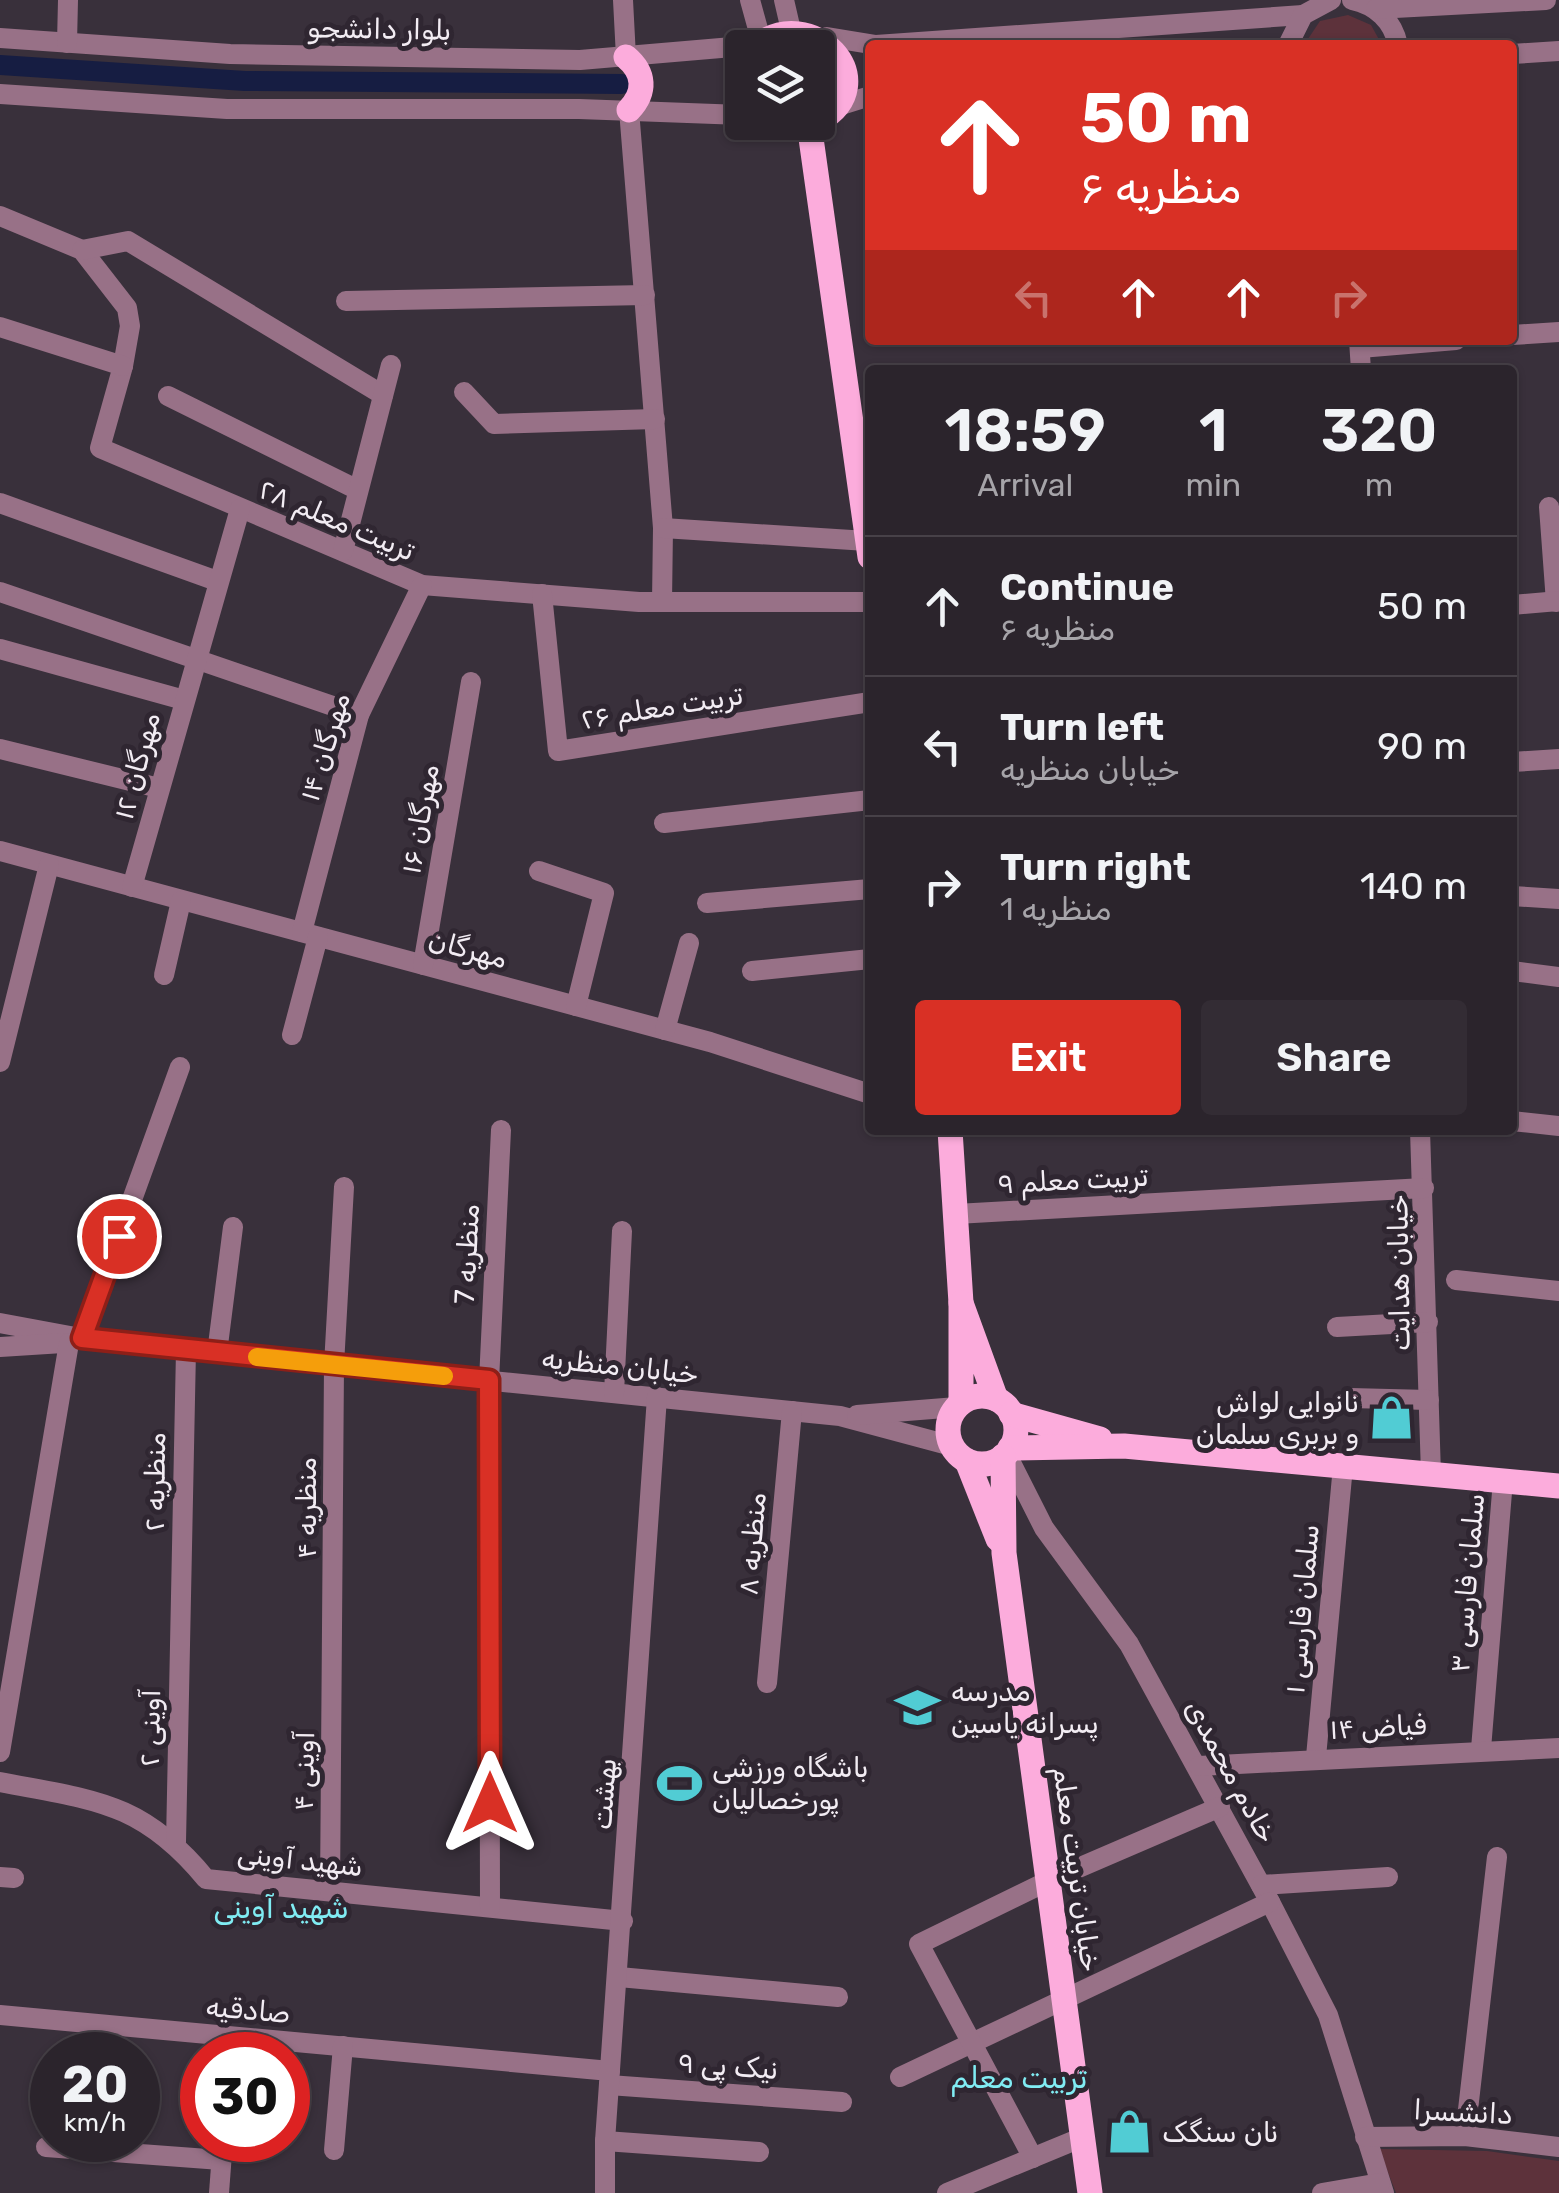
<!DOCTYPE html>
<meta charset="utf-8">
<style>
:root{--surface:#2b242c;--page:#332c34;--text:#f1f3f6;--muted:#a6a4a9;--line:#474148;--accent:#d93025}
body{margin:0;font-family:Rubik,Vazirmatn,sans-serif;background:var(--page);color:var(--text);height:100vh;display:flex;flex-direction:column;font-size:38px;white-space:nowrap}
*{box-sizing:border-box;margin:0}
p{font-size:32px;color:var(--muted)}
.icon{flex:none;width:55px;height:55px;fill:none;stroke:currentColor;stroke-width:2;stroke-linecap:round;stroke-linejoin:round}
.map{position:relative;flex:1;overflow:hidden}
.panel{position:absolute;left:865px;top:365px;width:652px;height:770px;display:flex;flex-direction:column;background:var(--surface);border-radius:10px;box-shadow:0 2px 8px #0004,0 0 0 2px var(--line)}
.panel>*{flex:none}
.top-card{position:absolute;left:865px;top:40px;width:652px;height:305px;border-radius:10px;box-shadow:0 2px 8px #0004,0 0 0 2px var(--line);background:#d93025;color:#fff;overflow:hidden}
.buttons{position:absolute;left:725px;top:30px;display:grid;gap:20px}
.buttons a{display:grid;place-items:center;width:110px;height:110px;border-radius:10px;background:var(--surface);box-shadow:0 2px 8px #0004,0 0 0 2px var(--line);font-size:50px}
.speed{position:absolute;left:30px;top:2032px;display:flex;gap:20px;font-size:50px;font-weight:700;text-align:center}
.speed>*{display:grid;place-content:center;width:130px;height:130px;border-radius:50%;background:var(--surface);box-shadow:0 2px 8px #0004,0 0 0 2px var(--line);line-height:1}
.speed small{font-size:25px;font-weight:400}
.speed .limit{border:15px solid #d22;background:#fff;color:#111}
.pin{position:absolute;display:grid;place-items:center;width:85px;height:85px;color:#fff;margin:-42px;border:5px solid #fff;border-radius:50%;box-shadow:0 2px 10px #0007}
.me{position:absolute;width:110px;margin:-55px;rotate:0deg;stroke-linejoin:round;filter:drop-shadow(0 0 8px #0008)}
.turn{display:flex;align-items:center;gap:35px;height:210px;padding:0 50px;font-size:45px}
.turn .icon{width:130px;height:130px;stroke-width:2.5}
.turn b{display:block;font-size:70px;line-height:85px}
.lanes{display:flex;align-items:center;height:95px;padding:0 50px;background:#0003;justify-content:center;gap:50px;direction:ltr}
.lanes .off{opacity:.35}
.eta{display:flex;justify-content:space-evenly;align-items:center;height:170px;text-align:center}
.eta b{font-size:60px;font-weight:600;line-height:70px}
.cta{display:flex;gap:20px;margin-top:auto;padding:20px 50px}
.cta a{flex:1;height:115px;border-radius:10px;background:var(--accent);color:#fff;font-size:40px;font-weight:600;line-height:115px;text-align:center}
.cta a+a{background:var(--page);color:var(--text)}
ul{padding:0;list-style:none}
li{display:flex;align-items:center;gap:30px;height:140px;padding:0 50px;border-top:2px solid var(--line)}
li div{flex:1}
li b{display:block;font-size:38px}
li em{font-style:normal}
.map>svg:first-child{display:block}
</style>
<div class="map">
<svg width="1559" height="2193" viewBox="0 0 1559 2193">
<rect width="100%" height="100%" fill="#39303b"/>
<!-- green -->
<g fill="#5d323b">
<polygon points="1348,15 1371,25 1382,45 1304,45 1320,21"/>
<polygon points="1379,2149 1487,2151 1559,2161 1559,2193 1396,2193"/>
</g>
<g fill="none" stroke-linecap="round" stroke-linejoin="round">
<!-- canal -->
<polyline stroke="#161d42" stroke-width="20" points="0,65 245,81 622,84"/>
<!-- minor -->
<g stroke="#987187" stroke-width="20">
<polyline points="623,0 626,57"/>
<polyline points="750,0 761,40"/>
<polyline points="784,0 790,26"/>
<path d="M1352 0C1376 5 1393 21 1398 45"/>
<polyline points="1376,9 1546,0"/>
<polyline points="827,37 876,45 1303,15"/>
<polyline points="0,38 230,54 580,60 756,45"/>
<polyline points="67,43 68,0"/>
<polyline points="1288,45 1303,15 1331,0"/>
<polyline points="1512,54 1559,51"/>
<polyline points="0,94 227,109 579,109 742,115"/>
<polyline points="835,107 870,96"/>
<polyline points="629,110 663,528 662,602"/>
<polyline points="0,216 82,250 127,308 130,326 123,366 100,448 422,585 639,602 870,602"/>
<polyline points="82,250 128,241 383,395"/>
<polyline points="346,301 645,295"/>
<polyline points="0,327 123,366"/>
<polyline points="1512,335 1559,332"/>
<polyline points="1359,340 1361,370"/>
<polyline points="1360,348 1456,340"/>
<polyline points="464,392 494,424 655,419"/>
<polyline points="168,396 358,490"/>
<polyline points="0,503 217,581"/>
<polyline points="1549,507 1556,602"/>
<polyline points="663,528 867,541"/>
<polyline points="343,551 391,365"/>
<polyline points="0,592 359,715"/>
<polyline points="542,594 558,751 870,702"/>
<polyline points="1512,605 1559,601"/>
<polyline points="0,649 184,700"/>
<polyline points="0,749 159,788"/>
<polyline points="1512,762 1559,759"/>
<polyline points="664,823 870,800"/>
<polyline points="0,851 710,1042 870,1094"/>
<polyline points="539,871 604,893 576,1006"/>
<polyline points="132,887 240,509"/>
<polyline points="1512,896 1559,899"/>
<polyline points="707,903 870,889"/>
<polyline points="302,932 359,715 422,585"/>
<polyline points="423,965 471,682"/>
<polyline points="752,971 870,959"/>
<polyline points="1512,971 1559,977"/>
<polyline points="164,975 181,901"/>
<polyline points="665,1030 689,943"/>
<polyline points="292,1035 318,937"/>
<polyline points="0,1062 49,865"/>
<polyline points="1512,1121 1559,1126"/>
<polyline points="1420,1130 1431,1474"/>
<polyline points="956,1214 1424,1188"/>
<polyline points="1456,1280 1559,1291"/>
<polyline points="0,1323 97,1341 840,1416 952,1446"/>
<polyline points="1337,1327 1428,1322"/>
<polyline points="82,1338 180,1067"/>
<polyline points="0,1347 63,1343"/>
<polyline points="217,1353 233,1227"/>
<polyline points="614,1393 622,1231"/>
<polyline points="1350,1398 1429,1400"/>
<polyline points="857,1415 957,1407"/>
<polyline points="1006,1453 1044,1528 1129,1644 1270,1902 1328,2015 1384,2193"/>
<polyline points="767,1683 792,1411"/>
<polyline points="1481,1749 1503,1480"/>
<polyline points="0,1752 69,1343"/>
<polyline points="1316,1757 1343,1466"/>
<polyline points="1199,1766 1559,1748"/>
<path d="M0 1782C93 1800 142 1801 206 1879L623 1921"/>
<polyline points="176,1842 186,1350"/>
<polyline points="0,1877 14,1878"/>
<polyline points="1261,1885 1388,1877"/>
<polyline points="330,1891 334,1365 344,1187"/>
<polyline points="490,1907 489,1381 501,1130"/>
<polyline points="619,1977 838,1997"/>
<polyline points="0,2015 610,2071"/>
<polyline points="900,2077 1270,1902"/>
<polyline points="609,2085 842,2102"/>
<polyline points="1465,2136 1497,1857"/>
<polyline points="1365,2137 1465,2136 1559,2147"/>
<polyline points="605,2141 759,2152"/>
<polyline points="46,2147 221,2160"/>
<polyline points="334,2150 343,2046"/>
<polyline points="1033,2158 919,1944 1048,1881 1220,1807"/>
<polyline points="219,2193 223,2140"/>
<polyline points="605,2193 605,2141 657,1397"/>
<polyline points="947,2193 1083,2137"/>
<polyline points="1322,2193 1380,2183"/>
</g>
<!-- major -->
<g stroke="#fcacdc" stroke-width="25">
<path d="M755 48C810 0 888 83 818 121"/>
<path d="M626 57C645 73 646 92 629 110"/>
<polyline points="777,122 793,126 813,122"/>
<polyline points="809,124 870,557"/>
<polyline points="950,1130 961,1303"/>
<circle cx="982" cy="1430" r="34"/>
<polyline points="961,1403 961,1303 996,1399"/>
<polyline points="1011,1414 1100,1439"/>
<polyline points="1010,1448 1124,1446 1559,1486"/>
<polyline points="1003,1456 1004,1553 1090,2193"/>
<polyline points="967,1461 998,1539"/>
</g>
</g>
<g fill="none" stroke-linecap="round" stroke-linejoin="round">
<defs>
<polyline id="route" points="119,1236 82,1338 489,1380 490,1803"/>
</defs>
<!-- route casing -->
<use href="#route" stroke="#8d1f18" stroke-width="25"/>
<!-- route -->
<use href="#route" stroke="#d93025" stroke-width="18"/>
<!-- slow -->
<polyline stroke="#f59e0b" stroke-width="18" points="257,1357 444,1376"/>
</g>
<!-- icons -->
<defs>
<symbol id="shop-bare" viewBox="-9 -9 18 18"><path d="M-5-2.5h2.3a2.7 3.5 0 0 1 5.4 0H5L5.5 6h-11ZM-1.5-2.5h3a1.5 2.3 0 0 0-3 0Z" fill="#51ccd4" stroke="#2f2631" stroke-width="2.5" paint-order="stroke"/></symbol>
<symbol id="school-bare" viewBox="-9 -9 18 18"><path d="M0-5L7-2L0 1L-7-2ZM-4 1L0 2.5L4 1V4Q0 6-4 4Z" fill="#51ccd4" stroke="#2f2631" stroke-width="2.5" paint-order="stroke"/></symbol>
<symbol id="stadium-bare" viewBox="-9 -9 18 18"><path d="M0-5a6.5 5 0 1 0 0 10a6.5 5 0 1 0 0-10ZM-3.5-1.8h7v3.6h-7Z" fill="#51ccd4" stroke="#2f2631" stroke-width="2.5" paint-order="stroke"/></symbol>
</defs>
<g fill-rule="evenodd">
<use href="#shop-bare" x="1360" y="1386" width="63" height="63"/>
<use href="#school-bare" x="886" y="1676" width="63" height="63"/>
<use href="#stadium-bare" x="648" y="1752" width="63" height="63"/>
<use href="#shop-bare" x="1098" y="2100" width="63" height="63"/>
</g>
<g text-anchor="middle" dominant-baseline="central" stroke-width="10" stroke-linejoin="round" paint-order="stroke">
<!-- street labels -->
<g font-size="28" fill="#f2ecf3" stroke="#2f2631">
<text transform="translate(379 29) rotate(1)">بلوار دانشجو</text>
<text transform="translate(337 520) rotate(23)">تربیت معلم ۲۸</text>
<text transform="translate(662 707) rotate(-9)">تربیت معلم ۲۶</text>
<text transform="translate(325 747) rotate(-73)">مهرگان ۱۴</text>
<text transform="translate(137 766) rotate(-75)">مهرگان ۱۲</text>
<text transform="translate(420 819) rotate(-80)">مهرگان ۱۶</text>
<text transform="translate(468 949) rotate(15)">مهرگان</text>
<text transform="translate(1073 1180) rotate(-3)">تربیت معلم ۹</text>
<text transform="translate(467 1254) rotate(-87)">منظریه 7</text>
<text transform="translate(1399 1273) rotate(-91)">خیابان هدایت</text>
<text transform="translate(620 1366) rotate(6)">خیابان منظریه</text>
<text transform="translate(155 1482) rotate(-89)">منظریه ۲</text>
<text transform="translate(306 1508) rotate(-90)">منظریه ۴</text>
<text transform="translate(752 1544) rotate(-85)">منظریه ۸</text>
<text transform="translate(1467 1583) rotate(-85)">سلمان فارسی ۳</text>
<text transform="translate(1302 1609) rotate(-85)">سلمان فارسی ۱</text>
<text transform="translate(1378 1727) rotate(-3)">فیاض ۱۴</text>
<text transform="translate(150 1728) rotate(-89)">آوینی ۲</text>
<text transform="translate(304 1771) rotate(-89)">آوینی ۴</text>
<text transform="translate(1231 1771) rotate(61)">خادم محمدی</text>
<text transform="translate(604 1794) rotate(-86)">بهشت</text>
<text transform="translate(300 1860) rotate(6)">شهید آوینی</text>
<text transform="translate(1077 1869) rotate(82)">خیابان تربیت معلم</text>
<text transform="translate(248 2010) rotate(5)">صادقیه</text>
<text transform="translate(728 2066) rotate(4)">نیک پی ۹</text>
<text transform="translate(1463 2112) rotate(3)">دانشسرا</text>
</g>
<!-- poi labels -->
<g font-size="28" fill="#f2ecf3" stroke="#2f2631" text-anchor="start">
<text x="1359" y="1402" text-anchor="end">نانوایی لواش<tspan x="1359" dy="32">و بربری سلمان</tspan></text>
<text x="951" y="1691">مدرسه<tspan x="951" dy="32">پسرانه یاسین</tspan></text>
<text x="712" y="1767">باشگاه ورزشی<tspan x="712" dy="32">پورخصالیان</tspan></text>
<text x="1162" y="2132">نان سنگک</text>
</g>
<!-- neighbourhood labels -->
<g font-size="30" fill="#80ecf3" stroke="#2f2631">
<text x="281" y="1908">شهید آوینی</text>
<text x="1019" y="2078">تربیت معلم</text>
</g>
</g>
</svg>
<div class="buttons">
<a><svg class="icon" aria-label="layers" viewBox="0 0 24 24"><path d="M12 4l9 5-9 5-9-5zM3 14l9 5 9-5"/></svg></a>
</div>
<div class="speed"><div>20<small>km/h</small></div><div class="limit">30</div></div>
<div class="pin" style="left:119px;top:1236px;background:#d93025"><svg class="icon" aria-label="arrive" viewBox="0 0 24 24"><path d="M6 21V4h12l-3 4 3 4H6"/></svg></div>
<svg class="me" style="left:490px;top:1803px" viewBox="-20 -20 40 40"><path d="M0-17L14 15 0 8-14 15z" fill="#d93025" stroke="#fff" stroke-width="4"/></svg>
<div class="top-card">
<div class="turn"><svg class="icon" aria-label="ahead" viewBox="0 0 24 24"><path d="M12 20V5M6 11l6-6 6 6"/></svg><div><b>50 m</b>منظریه ۶</div></div>
<div class="lanes"><svg class="icon off" aria-label="left" viewBox="0 0 24 24"><path d="M17 20v-9H6M10 6l-5 5 5 5"/></svg><svg class="icon" aria-label="ahead" viewBox="0 0 24 24"><path d="M12 20V5M6 11l6-6 6 6"/></svg><svg class="icon" aria-label="ahead" viewBox="0 0 24 24"><path d="M12 20V5M6 11l6-6 6 6"/></svg><svg class="icon off" aria-label="right" viewBox="0 0 24 24"><path d="M7 20v-9h11M14 6l5 5-5 5"/></svg></div>
</div>
<section class="panel">
<div class="eta">
<div><b>18:59</b><p>Arrival</p></div>
<div><b>1</b><p>min</p></div>
<div><b>320</b><p>m</p></div>
</div>
<ul>
<li><svg class="icon" aria-label="ahead" viewBox="0 0 24 24"><path d="M12 20V5M6 11l6-6 6 6"/></svg><div><b>Continue</b><p>منظریه ۶</p></div><em>50 m</em></li>
<li><svg class="icon" aria-label="left" viewBox="0 0 24 24"><path d="M17 20v-9H6M10 6l-5 5 5 5"/></svg><div><b>Turn left</b><p>خیابان منظریه</p></div><em>90 m</em></li>
<li><svg class="icon" aria-label="right" viewBox="0 0 24 24"><path d="M7 20v-9h11M14 6l5 5-5 5"/></svg><div><b>Turn right</b><p>منظریه 1</p></div><em>140 m</em></li>
</ul>
<div class="cta"><a>Exit</a><a>Share</a></div>
</section>
</div>
